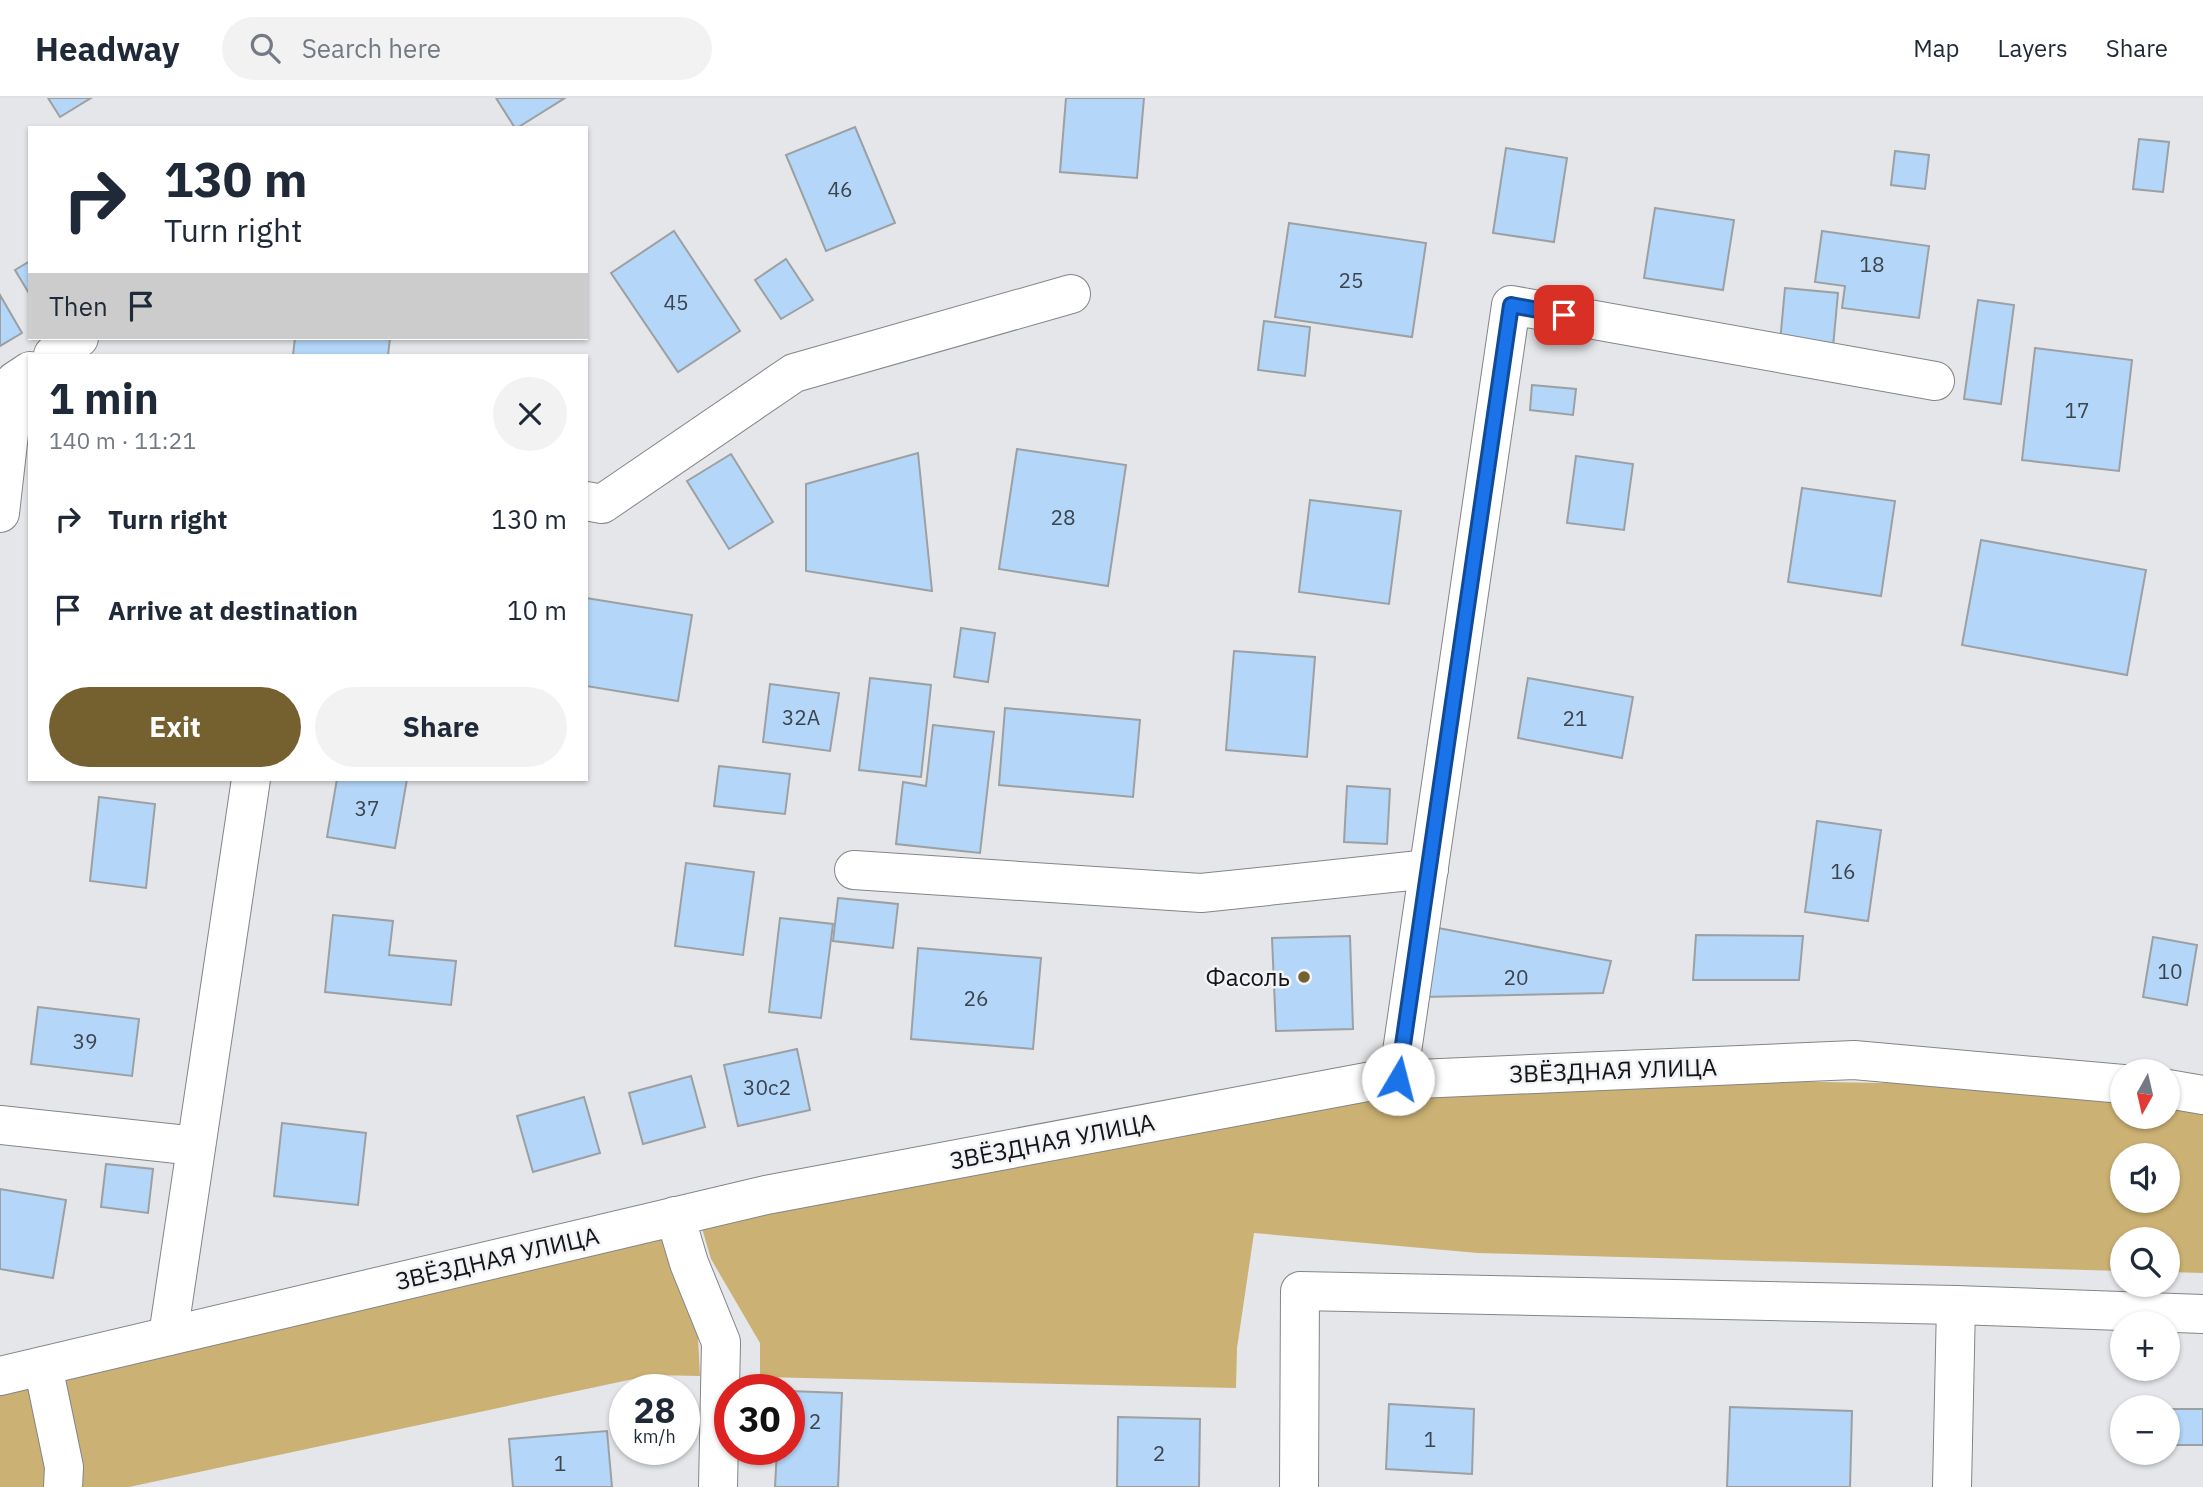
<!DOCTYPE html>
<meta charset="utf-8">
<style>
:root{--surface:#fff;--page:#f2f2f3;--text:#1f2937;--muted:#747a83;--line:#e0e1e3;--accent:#756130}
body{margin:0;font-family:"IBM Plex Sans",sans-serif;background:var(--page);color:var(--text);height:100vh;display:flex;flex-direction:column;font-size:26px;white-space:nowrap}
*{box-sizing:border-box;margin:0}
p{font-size:23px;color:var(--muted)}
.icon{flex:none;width:38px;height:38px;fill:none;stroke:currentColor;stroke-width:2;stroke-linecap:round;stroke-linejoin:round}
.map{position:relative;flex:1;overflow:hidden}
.panel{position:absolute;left:28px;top:256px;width:560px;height:427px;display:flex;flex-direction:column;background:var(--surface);border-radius:0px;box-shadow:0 2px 5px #0004}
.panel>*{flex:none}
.top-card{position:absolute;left:28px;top:28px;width:560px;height:214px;border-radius:0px;box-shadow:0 2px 5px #0004;background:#fff;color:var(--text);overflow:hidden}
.needle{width:46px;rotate:188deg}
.buttons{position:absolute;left:2110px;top:961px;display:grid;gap:14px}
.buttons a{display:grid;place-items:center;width:70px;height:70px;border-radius:50%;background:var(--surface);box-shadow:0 2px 5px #0004;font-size:35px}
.speed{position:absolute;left:609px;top:1276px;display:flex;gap:14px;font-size:35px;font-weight:700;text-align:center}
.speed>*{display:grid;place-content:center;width:91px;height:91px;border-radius:50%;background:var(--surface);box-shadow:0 2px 5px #0004;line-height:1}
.speed small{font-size:18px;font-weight:400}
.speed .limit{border:10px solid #d22;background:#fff;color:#111}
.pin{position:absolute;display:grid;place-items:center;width:60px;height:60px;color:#fff;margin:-30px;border-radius:14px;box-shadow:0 4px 10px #0006}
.me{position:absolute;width:77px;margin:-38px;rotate:8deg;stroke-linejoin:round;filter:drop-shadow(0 0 5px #0008)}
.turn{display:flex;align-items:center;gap:24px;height:147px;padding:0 21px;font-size:32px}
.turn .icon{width:91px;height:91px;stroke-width:2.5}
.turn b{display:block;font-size:49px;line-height:60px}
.then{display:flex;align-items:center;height:66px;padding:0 21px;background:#0003;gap:14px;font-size:26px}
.round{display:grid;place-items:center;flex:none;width:74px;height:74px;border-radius:37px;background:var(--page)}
.headline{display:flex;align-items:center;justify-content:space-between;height:119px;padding:0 21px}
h1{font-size:42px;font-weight:700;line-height:52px}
.cta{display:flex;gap:14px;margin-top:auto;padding:14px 21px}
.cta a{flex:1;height:80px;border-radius:42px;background:var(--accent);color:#fff;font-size:28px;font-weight:700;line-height:80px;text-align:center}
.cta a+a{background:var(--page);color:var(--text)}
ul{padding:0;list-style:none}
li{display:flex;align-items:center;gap:21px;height:91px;padding:0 21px}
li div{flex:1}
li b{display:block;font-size:26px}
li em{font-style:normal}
header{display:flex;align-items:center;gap:42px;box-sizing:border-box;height:98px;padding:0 35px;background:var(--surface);border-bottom:2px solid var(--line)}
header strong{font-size:33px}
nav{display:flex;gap:38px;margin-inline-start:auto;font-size:24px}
.search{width:490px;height:63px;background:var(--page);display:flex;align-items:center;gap:18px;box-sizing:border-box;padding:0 24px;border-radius:38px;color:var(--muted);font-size:26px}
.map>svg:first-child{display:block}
</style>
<header>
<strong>Headway</strong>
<div class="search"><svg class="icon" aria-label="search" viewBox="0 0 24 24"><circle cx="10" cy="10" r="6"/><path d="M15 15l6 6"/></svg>Search here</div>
<nav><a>Map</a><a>Layers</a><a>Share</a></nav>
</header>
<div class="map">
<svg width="2203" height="1389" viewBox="0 0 2203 1389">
<rect width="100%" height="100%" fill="#e4e6e9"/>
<!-- green -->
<g fill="#cbb173" fill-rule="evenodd">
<path d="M1769 983 1999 987 2123 1002V1018H2168V1009L2203 1015V1175L2168 1174V1141H2123V1173L1478 1155 1254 1135 1237 1250 1236 1290 760 1279V1245L711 1161 701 1127 1049 1051 1371 1003 1490 989ZM2123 1057H2168V1102H2123Z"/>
<polygon points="664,1131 698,1239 700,1278 652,1277 129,1389 0,1389 0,1295"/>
</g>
<!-- building -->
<g fill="#b4d6f8" stroke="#9da0a2" stroke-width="2">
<polygon points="48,0 91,0 60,19"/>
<polygon points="496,0 565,0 517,30 515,30"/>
<polygon points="1066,0 1144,0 1137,80 1060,74"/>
<polygon points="855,29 895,125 826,153 786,57"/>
<polygon points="2139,41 2169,44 2163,94 2133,91"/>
<polygon points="1506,50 1567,60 1554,144 1493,135"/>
<polygon points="1895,53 1929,57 1925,91 1891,87"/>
<polygon points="1655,110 1734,122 1723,192 1644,180"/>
<polygon points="1289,125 1426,145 1412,239 1275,219"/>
<polygon points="674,133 740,233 678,274 611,175"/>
<polygon points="1822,133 1929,148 1919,220 1842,210 1845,188 1815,184"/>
<polygon points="786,161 813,202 781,221 755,182"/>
<polygon points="30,163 30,197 15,172"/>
<polygon points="1785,190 1838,195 1833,249 1780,244"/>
<polygon points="0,197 22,235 0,248"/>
<polygon points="1978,202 2014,207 2001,306 1964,301"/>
<polygon points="1264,223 1310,229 1305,278 1258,272"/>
<polygon points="295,240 390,240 388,257 293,257"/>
<polygon points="2035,250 2132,262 2119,373 2022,362"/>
<polygon points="1532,287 1576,291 1573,317 1530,312"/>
<polygon points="1017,351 1126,367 1108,488 999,471"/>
<polygon points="918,355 932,493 806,473 806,386"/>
<polygon points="731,356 773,424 729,451 687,383"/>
<polygon points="1576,358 1633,366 1624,432 1567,425"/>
<polygon points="1802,390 1895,403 1881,498 1788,484"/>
<polygon points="1310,402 1401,413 1389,506 1299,494"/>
<polygon points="1981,442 2146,472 2127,577 1962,547"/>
<polygon points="586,500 692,517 678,603 586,588"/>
<polygon points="961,530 995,535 988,584 954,579"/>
<polygon points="1234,553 1315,559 1307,659 1226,652"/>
<polygon points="870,580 931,587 921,679 859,672"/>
<polygon points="1528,580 1633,599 1622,660 1518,640"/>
<polygon points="770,586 839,595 830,653 763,644"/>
<polygon points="1005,610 1140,622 1133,699 999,687"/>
<polygon points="933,627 994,634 980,755 896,746 903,684 926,688"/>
<polygon points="719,668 790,676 785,716 714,708"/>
<polygon points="337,681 407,681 395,750 327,739"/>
<polygon points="1347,688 1390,691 1387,746 1344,744"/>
<polygon points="99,699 155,706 146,790 90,783"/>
<polygon points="1817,723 1881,732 1868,823 1805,814"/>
<polygon points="686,765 754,774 743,857 675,848"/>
<polygon points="838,800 898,806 893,850 833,843"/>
<polygon points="333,817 393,823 389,857 456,863 451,907 325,894"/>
<polygon points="780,820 833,826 821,920 769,914"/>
<polygon points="1433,829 1611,863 1603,895 1423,899"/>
<polygon points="1696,837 1803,838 1799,882 1693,882"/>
<polygon points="1350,838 1353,931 1276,933 1272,840"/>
<polygon points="2153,839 2197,847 2187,907 2143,899"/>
<polygon points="918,850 1041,860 1033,951 911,941"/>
<polygon points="38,909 139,921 132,978 31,966"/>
<polygon points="797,951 810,1012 738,1028 724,967"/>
<polygon points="691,978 705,1029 643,1046 629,995"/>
<polygon points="584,999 600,1055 533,1074 517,1018"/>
<polygon points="282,1025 366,1035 358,1107 274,1098"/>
<polygon points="106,1066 153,1071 148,1115 101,1109"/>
<polygon points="0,1091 66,1102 53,1180 0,1171"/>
<polygon points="789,1293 842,1295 838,1389 775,1389 777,1351 789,1351"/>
<polygon points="1389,1306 1474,1311 1472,1376 1386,1371"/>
<polygon points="1730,1309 1852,1313 1850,1389 1727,1389"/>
<rect x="2169" y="1311" width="34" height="36"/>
<polygon points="1118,1319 1200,1321 1199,1389 1117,1389"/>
<polygon points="607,1333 612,1389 513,1389 509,1341"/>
</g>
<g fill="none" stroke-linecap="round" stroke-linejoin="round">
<defs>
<g id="minor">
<polyline points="53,257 79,240"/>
<polyline points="586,403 602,406 794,275 1071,196"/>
<polyline points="0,415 15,283 30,273"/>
<polyline points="854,772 1201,795 1429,771"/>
<polyline points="1398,981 1511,207 1935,283"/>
<polyline points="2168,991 2203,997"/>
<polyline points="0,1027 196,1048"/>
<polyline points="675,1118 689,1165 721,1244 718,1389"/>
<polyline points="168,1238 251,681"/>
<polyline points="43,1268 64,1369 63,1389"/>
<polyline points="0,1278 766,1097 1372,983 1854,962 2123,986"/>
<polyline points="1299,1389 1300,1193 1956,1207 2203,1216"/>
<polyline points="1952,1389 1956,1207"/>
</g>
</defs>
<!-- minor casing -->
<use href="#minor" stroke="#838587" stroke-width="40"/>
<!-- minor -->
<use href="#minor" stroke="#fff" stroke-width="38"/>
</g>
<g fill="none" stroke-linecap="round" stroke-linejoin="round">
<defs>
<polyline id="route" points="1398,981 1511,207 1564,217"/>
</defs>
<!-- route casing -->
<use href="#route" stroke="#114b97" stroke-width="18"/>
<!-- route -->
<use href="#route" stroke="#1a73e8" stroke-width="12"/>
</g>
<!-- markers -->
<circle fill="#756130" stroke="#f1f3f6" stroke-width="2.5" cx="1304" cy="879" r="7"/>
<g text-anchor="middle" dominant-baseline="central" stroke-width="5" stroke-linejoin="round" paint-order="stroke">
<!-- number labels -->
<g font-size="21" fill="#3c454e">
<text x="840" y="91">46</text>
<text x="1872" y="166">18</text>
<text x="1351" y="182">25</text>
<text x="676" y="204">45</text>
<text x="2077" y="312">17</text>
<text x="1063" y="419">28</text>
<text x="801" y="619">32А</text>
<text x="1575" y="620">21</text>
<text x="367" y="710">37</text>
<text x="1843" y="773">16</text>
<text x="2170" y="873">10</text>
<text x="1516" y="879">20</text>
<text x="976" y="900">26</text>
<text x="85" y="943">39</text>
<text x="767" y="989">30с2</text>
<text x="815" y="1323">2</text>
<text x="1430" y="1341">1</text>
<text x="1159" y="1355">2</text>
<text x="560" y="1365">1</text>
</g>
<!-- poi labels -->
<g font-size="24" fill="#141516" stroke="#f1f3f6" text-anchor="end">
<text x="1290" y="879">Фасоль</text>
</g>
<!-- street labels -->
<g font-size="24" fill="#141516" stroke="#f1f3f6">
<text transform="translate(1613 972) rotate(-2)">ЗВЁЗДНАЯ УЛИЦА</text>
<text transform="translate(1052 1043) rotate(-11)">ЗВЁЗДНАЯ УЛИЦА</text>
<text transform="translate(497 1160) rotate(-13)">ЗВЁЗДНАЯ УЛИЦА</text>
</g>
</g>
</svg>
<div class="buttons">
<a><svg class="needle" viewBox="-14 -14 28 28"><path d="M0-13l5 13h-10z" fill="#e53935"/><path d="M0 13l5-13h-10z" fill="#747a83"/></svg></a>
<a><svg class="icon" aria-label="sound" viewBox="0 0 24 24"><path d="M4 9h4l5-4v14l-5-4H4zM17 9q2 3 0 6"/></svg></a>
<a><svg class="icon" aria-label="search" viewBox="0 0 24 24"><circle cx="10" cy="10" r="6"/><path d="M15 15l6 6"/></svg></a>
<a>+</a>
<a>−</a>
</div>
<div class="speed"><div>28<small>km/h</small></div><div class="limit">30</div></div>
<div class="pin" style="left:1564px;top:217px;background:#d93025"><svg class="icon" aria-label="arrive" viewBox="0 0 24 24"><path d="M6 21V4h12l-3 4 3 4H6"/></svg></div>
<svg class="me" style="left:1398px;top:981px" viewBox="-20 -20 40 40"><circle r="19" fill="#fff"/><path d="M0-13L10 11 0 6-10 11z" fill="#1a73e8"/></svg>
<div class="top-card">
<div class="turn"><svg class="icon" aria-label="right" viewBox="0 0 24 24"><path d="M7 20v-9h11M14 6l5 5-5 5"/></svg><div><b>130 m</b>Turn right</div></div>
<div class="then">Then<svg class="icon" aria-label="arrive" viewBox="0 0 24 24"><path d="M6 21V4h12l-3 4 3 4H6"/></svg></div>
</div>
<section class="panel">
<div class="headline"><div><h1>1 min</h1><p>140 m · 11:21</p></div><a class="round"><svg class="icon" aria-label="close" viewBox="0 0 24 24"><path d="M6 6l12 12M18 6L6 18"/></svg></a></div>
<ul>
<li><svg class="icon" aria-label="right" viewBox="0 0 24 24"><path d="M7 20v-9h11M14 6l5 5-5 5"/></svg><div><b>Turn right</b></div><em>130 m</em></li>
<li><svg class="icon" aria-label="arrive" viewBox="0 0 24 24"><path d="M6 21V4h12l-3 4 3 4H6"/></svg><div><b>Arrive at destination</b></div><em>10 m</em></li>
</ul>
<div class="cta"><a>Exit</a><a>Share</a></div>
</section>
</div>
